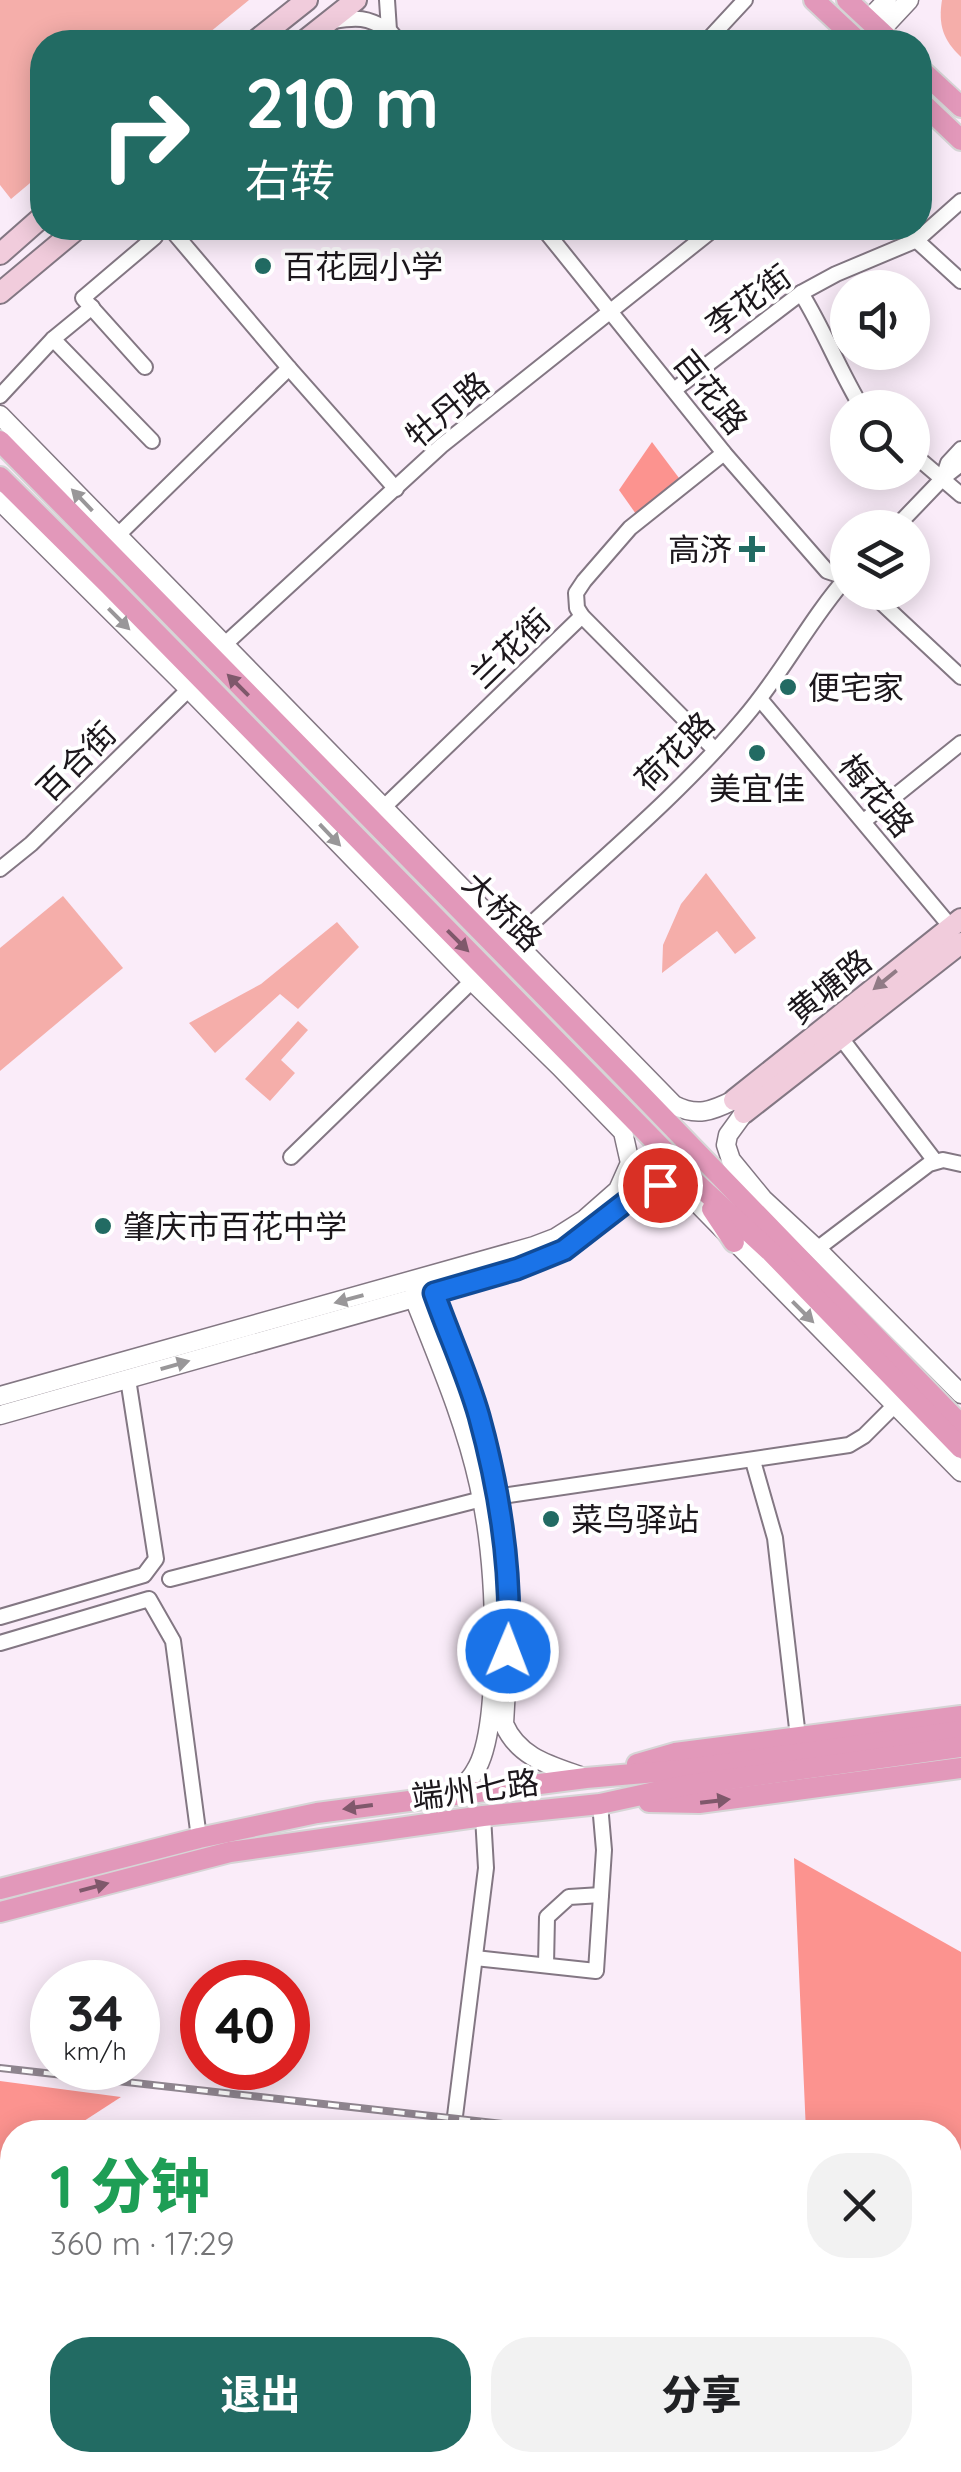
<!DOCTYPE html>
<html lang="zh">
<meta charset="utf-8">
<style>
:root{--surface:#fff;--page:#f2f2f2;--text:#202124;--muted:#757577;--accent:#226b63}
body{margin:0;font-family:Quicksand,"Noto Sans SC",sans-serif;background:var(--page);color:var(--text);height:100vh;display:flex;flex-direction:column;font-size:38px;white-space:nowrap}
*{box-sizing:border-box;margin:0}
p{font-size:32px;color:var(--muted)}
.icon{flex:none;width:55px;height:55px;fill:none;stroke:currentColor;stroke-width:2;stroke-linecap:round;stroke-linejoin:round}
.map{position:relative;flex:1;overflow:hidden}
.panel{position:absolute;left:0px;top:2120px;width:962px;height:352px;display:flex;flex-direction:column;background:var(--surface);border-radius:40px 40px 0 0;box-shadow:0 5px 25px #0003}
.panel>*{flex:none}
.banner{position:absolute;left:30px;top:30px;width:902px;height:210px;border-radius:40px;box-shadow:0 5px 25px #0003;background:#226b63;color:#fff;overflow:hidden}
.fabs{position:absolute;left:830px;top:270px;display:grid;gap:20px}
.fabs a{display:grid;place-items:center;width:100px;height:100px;border-radius:50%;background:var(--surface);box-shadow:0 5px 25px #0003;font-size:50px}
.speed{position:absolute;left:30px;top:1960px;display:flex;gap:20px;font-size:50px;font-weight:700;text-align:center}
.speed>*{display:grid;place-content:center;width:130px;height:130px;border-radius:50%;background:var(--surface);box-shadow:0 5px 25px #0003;line-height:1}
.speed small{font-size:25px;font-weight:400}
.speed .limit{border:15px solid #d22;background:#fff;color:#111}
.pin{position:absolute;display:grid;place-items:center;width:85px;height:85px;color:#fff;margin:-42px;border:5px solid #fff;border-radius:50%;box-shadow:0 2px 10px #0007}
.me{position:absolute;width:110px;margin:-55px;rotate:1deg;stroke-linejoin:round;filter:drop-shadow(0 0 8px #0008)}
.turn{display:flex;align-items:center;gap:35px;height:210px;padding:0 50px;font-size:45px}
.turn .icon{width:130px;height:130px;stroke-width:2.5}
.turn b{display:block;font-size:70px;line-height:85px}
.round{display:grid;place-items:center;flex:none;width:105px;height:105px;border-radius:40px;background:var(--page)}
.overview{display:flex;align-items:center;justify-content:space-between;height:170px;padding:0 50px}
h1{font-size:60px;font-weight:800;line-height:75px;color:#1e9e55}
.primary-button{display:flex;gap:20px;margin-top:auto;padding:20px 50px}
.primary-button a{flex:1;height:115px;border-radius:40px;background:var(--accent);color:#fff;font-size:40px;font-weight:800;line-height:115px;text-align:center}
.primary-button a+a{background:var(--page);color:var(--text)}
.map>svg:first-child{display:block}
</style>
<div class="map">
<svg width="961" height="2472" viewBox="0 0 961 2472">
<rect width="100%" height="100%" fill="#faecf9"/>
<!-- green -->
<g fill="#f5aeaa">
<polygon points="0,0 249,0 198,42 42,42 42,173 11,199 0,185"/>
<path d="M942 0H961V57C943 40 938 25 942 0Z"/>
<polygon points="706,873 756,938 735,954 717,931 662,973 663,945 681,904"/>
<polygon points="63,896 123,968 0,1071 0,948"/>
<polygon points="337,922 359,947 298,1009 280,994 215,1053 189,1023 261,984"/>
<polygon points="298,1021 308,1030 281,1060 295,1073 270,1101 245,1079"/>
</g>
<!-- forest -->
<g fill="#fc938f">
<polygon points="652,442 679,478 636,514 619,490"/>
<polygon points="794,1858 961,1952 961,2177 950,2175 950,2132 806,2132"/>
<polygon points="0,2081 121,2097 67,2132 12,2132 12,2200 0,2227"/>
</g>
<g fill="none" stroke-linecap="round" stroke-linejoin="round">
<defs>
<g id="minor">
<polyline points="387,0 389,30 399,42"/>
<path d="M333 21C358 17 366 17 389 30"/>
<polyline points="706,42 745,0"/>
<polyline points="170,228 289,368 396,489"/>
<polyline points="543,228 724,453 827,571 848,578"/>
<polyline points="903,228 961,281"/>
<path d="M801 293C824 330 839 370 862 408"/>
<polyline points="53,339 152,441"/>
<polyline points="145,367 83,298 155,237"/>
<polyline points="674,390 801,293 836,274 917,240 961,201"/>
<polyline points="0,396 53,339 92,307"/>
<polyline points="912,453 961,495"/>
<polyline points="943,478 948,463 961,449"/>
<polyline points="895,528 943,478 961,464"/>
<polyline points="117,536 289,368"/>
<polyline points="870,592 961,677"/>
<polyline points="224,645 441,446 715,228"/>
<polyline points="760,699 951,927"/>
<polyline points="715,750 582,616 577,608 576,593 584,581 630,528 724,453"/>
<polyline points="383,808 582,616"/>
<polyline points="864,821 961,743"/>
<polyline points="0,869 31,844 189,689"/>
<path d="M513 941C590 868 675 800 744 718 783 673 809 620 848 576"/>
<polyline points="841,1038 935,1161"/>
<polyline points="291,1157 472,981"/>
<polyline points="817,1249 929,1164 943,1160 961,1164"/>
<polyline points="753,1461 775,1538 798,1737"/>
<polyline points="170,1579 482,1499 849,1445 864,1436 895,1405"/>
<polyline points="0,1617 144,1575 156,1559 128,1379"/>
<polyline points="0,1643 149,1599 173,1641 199,1838"/>
<polyline points="475,1958 596,1971 604,1850 600,1804"/>
<polyline points="546,1965 547,1917 569,1897 601,1895"/>
<polyline points="453,2132 486,1868 483,1816"/>
<polyline points="573,2460 582,2472"/>
<polyline points="848,2469 851,2472"/>
</g>
<g id="tertiary">
<polyline points="868,20 887,0"/>
<polyline points="880,31 909,0"/>
<path d="M0 415 674 1105C697 1117 712 1111 734 1100"/>
<polyline points="0,501 189,689 472,981 559,1066 623,1132 630,1163 618,1190 585,1219 555,1238 534,1246 0,1396"/>
<polyline points="744,1113 728,1135 726,1145 731,1160 763,1199 817,1249 961,1394"/>
<polyline points="0,1415 517,1269 563,1250 639,1192 661,1185 677,1189 696,1202 961,1472"/>
<path d="M455 1794C462 1787 470 1780 475 1771 491 1747 493 1689 494 1660 495 1601 492 1542 479 1485 465 1421 438 1359 414 1298L419 1280 433 1293 478 1412 493 1477 505 1546 510 1616 504 1724C519 1759 553 1766 586 1778"/>
</g>
<g id="secondary">
<polyline points="254,42 307,0"/>
<polyline points="303,42 356,0"/>
<polyline points="0,254 42,217"/>
<polyline points="0,293 78,228"/>
<polyline points="734,1100 961,919"/>
<polyline points="744,1113 961,943"/>
<polyline points="950,2393 961,2389"/>
<polyline points="950,2411 961,2407"/>
<polyline points="0,2450 17,2472"/>
<polyline points="779,2472 800,2460"/>
<polyline points="812,2472 834,2460"/>
</g>
<g id="primary">
<polyline points="814,0 859,42"/>
<polyline points="847,0 892,42"/>
<polyline points="920,69 961,107"/>
<polyline points="920,101 961,140"/>
<polyline points="0,441 627,1080 961,1425"/>
<polyline points="0,477 109,585 695,1182 771,1252 961,1448"/>
<polyline points="712,1209 734,1242"/>
<polyline points="637,1764 675,1753 961,1716"/>
<polyline points="649,1802 699,1803 961,1768"/>
<polyline points="0,1889 199,1838 317,1813 586,1778 680,1770 961,1731"/>
<polyline points="0,1912 230,1852 483,1816 600,1804 687,1785 961,1747"/>
</g>
</defs>
<!-- minor casing -->
<use href="#minor" stroke="#837783" stroke-width="18"/>
<!-- tertiary casing -->
<use href="#tertiary" stroke="#837783" stroke-width="21"/>
<!-- secondary casing -->
<use href="#secondary" stroke="#837783" stroke-width="24"/>
<!-- primary casing -->
<use href="#primary" stroke="#d6d5d6" stroke-width="24"/>
<!-- minor -->
<use href="#minor" stroke="#fff" stroke-width="14"/>
<!-- tertiary -->
<use href="#tertiary" stroke="#fff" stroke-width="18"/>
<!-- secondary -->
<use href="#secondary" stroke="#f1ccdc" stroke-width="20"/>
<!-- primary -->
<use href="#primary" stroke="#e298ba" stroke-width="20"/>
<defs>
<g id="rail">
<polyline points="0,2068 576,2132"/>
<polyline points="950,2175 961,2177"/>
</g>
</defs>
<!-- rail casing -->
<use href="#rail" stroke="#8f858f" stroke-width="8"/>
<!-- rail -->
<use href="#rail" stroke="#fff" stroke-width="4" stroke-dasharray="11" stroke-linecap="butt"/>
</g>
<!-- one-way arrows -->
<defs><path id="oneway-solid" d="M-6-.8H1V-3.2L6.5 0L1 3.2V.8H-6Z" transform="scale(2.5)"/></defs>
<g fill="#999799">
<use href="#oneway-solid" transform="translate(82 500) rotate(-134)"/>
<use href="#oneway-solid" transform="translate(119 619) rotate(45)"/>
<use href="#oneway-solid" transform="translate(330 835) rotate(46)"/>
<use href="#oneway-solid" transform="translate(349 1299) rotate(165)"/>
<use href="#oneway-solid" transform="translate(803 1312) rotate(45)"/>
<use href="#oneway-solid" transform="translate(175 1365) rotate(-16)"/>
</g>
<g fill="#7f586b">
<use href="#oneway-solid" transform="translate(238 685) rotate(-135)"/>
<use href="#oneway-solid" transform="translate(458 941) rotate(45)"/>
<use href="#oneway-solid" transform="translate(715 1801) rotate(-7)"/>
<use href="#oneway-solid" transform="translate(358 1807) rotate(172)"/>
<use href="#oneway-solid" transform="translate(94 1887) rotate(-15)"/>
</g>
<use fill="#917b86" href="#oneway-solid" transform="translate(885 980) rotate(141)"/>
<g fill="none" stroke-linecap="round" stroke-linejoin="round">
<defs>
<path id="route" d="M508 1651C512 1572 500 1492 479 1416 467 1374 448 1333 434 1293L517 1269 564 1250 639 1192 660 1185"/>
</defs>
<!-- route casing -->
<use href="#route" stroke="#114b97" stroke-width="25"/>
<!-- route -->
<use href="#route" stroke="#1a73e8" stroke-width="18"/>
</g>
<!-- markers -->
<g fill="#226b63" stroke="#fff" stroke-width="4">
<circle cx="263" cy="266" r="10"/>
<path d="M747 534h10v10h10v10h-10v10h-10v-10h-10v-10h10z"/>
<circle cx="788" cy="687" r="10"/>
<circle cx="757" cy="753" r="10"/>
<circle cx="103" cy="1226" r="10"/>
<circle cx="551" cy="1519" r="10"/>
</g>
<g text-anchor="middle" dominant-baseline="central" stroke-width="8" stroke-linejoin="round" paint-order="stroke">
<!-- poi labels -->
<g font-size="32" fill="#1c171c" stroke="#fff" text-anchor="start">
<text x="283" y="266">百花园小学</text>
<text x="732" y="549" text-anchor="end">高济</text>
<text x="808" y="687">便宅家</text>
<text x="757" y="788" text-anchor="middle">美宜佳</text>
<text x="123" y="1226">肇庆市百花中学</text>
<text x="571" y="1519">菜鸟驿站</text>
</g>
<!-- street labels -->
<g font-size="32" fill="#1c171c" stroke="#fff">
<text transform="translate(748 300) rotate(-36)">李花街</text>
<text transform="translate(711 392) rotate(51)">百花路</text>
<text transform="translate(447 409) rotate(-40)">牡丹路</text>
<text transform="translate(510 648) rotate(-44)">兰花街</text>
<text transform="translate(674 751) rotate(-45)">荷花路</text>
<text transform="translate(76 761) rotate(-45)">百合街</text>
<text transform="translate(877 795) rotate(50)">梅花路</text>
<text transform="translate(503 911) rotate(45)">大桥路</text>
<text transform="translate(829 986) rotate(-39)">黄塘路</text>
<text transform="translate(475 1789) rotate(-7)">端州七路</text>
</g>
</g>
</svg>
<div class="fabs">
<a><svg class="icon" aria-label="sound" viewBox="0 0 24 24"><path d="M4 9h4l5-4v14l-5-4H4zM17 9q2 3 0 6"/></svg></a>
<a><svg class="icon" aria-label="search" viewBox="0 0 24 24"><circle cx="10" cy="10" r="6"/><path d="M15 15l6 6"/></svg></a>
<a><svg class="icon" aria-label="layers" viewBox="0 0 24 24"><path d="M12 4l9 5-9 5-9-5zM3 14l9 5 9-5"/></svg></a>
</div>
<div class="speed"><div>34<small>km/h</small></div><div class="limit">40</div></div>
<div class="pin" style="left:660px;top:1185px;background:#d93025"><svg class="icon" aria-label="arrive" viewBox="0 0 24 24"><path d="M6 21V4h12l-3 4 3 4H6"/></svg></div>
<svg class="me" style="left:508px;top:1651px" viewBox="-20 -20 40 40"><circle r="17" fill="#1a73e8" stroke="#fff" stroke-width="3"/><path d="M0-11L8 9 0 5-8 9z" fill="#fff"/></svg>
<div class="banner">
<div class="turn"><svg class="icon" aria-label="right" viewBox="0 0 24 24"><path d="M7 20v-9h11M14 6l5 5-5 5"/></svg><div><b>210 m</b>右转</div></div>
</div>
<section class="panel">
<div class="overview"><div><h1>1 分钟</h1><p>360 m · 17:29</p></div><a class="round"><svg class="icon" aria-label="close" viewBox="0 0 24 24"><path d="M6 6l12 12M18 6L6 18"/></svg></a></div>
<div class="primary-button"><a>退出</a><a>分享</a></div>
</section>
</div>
